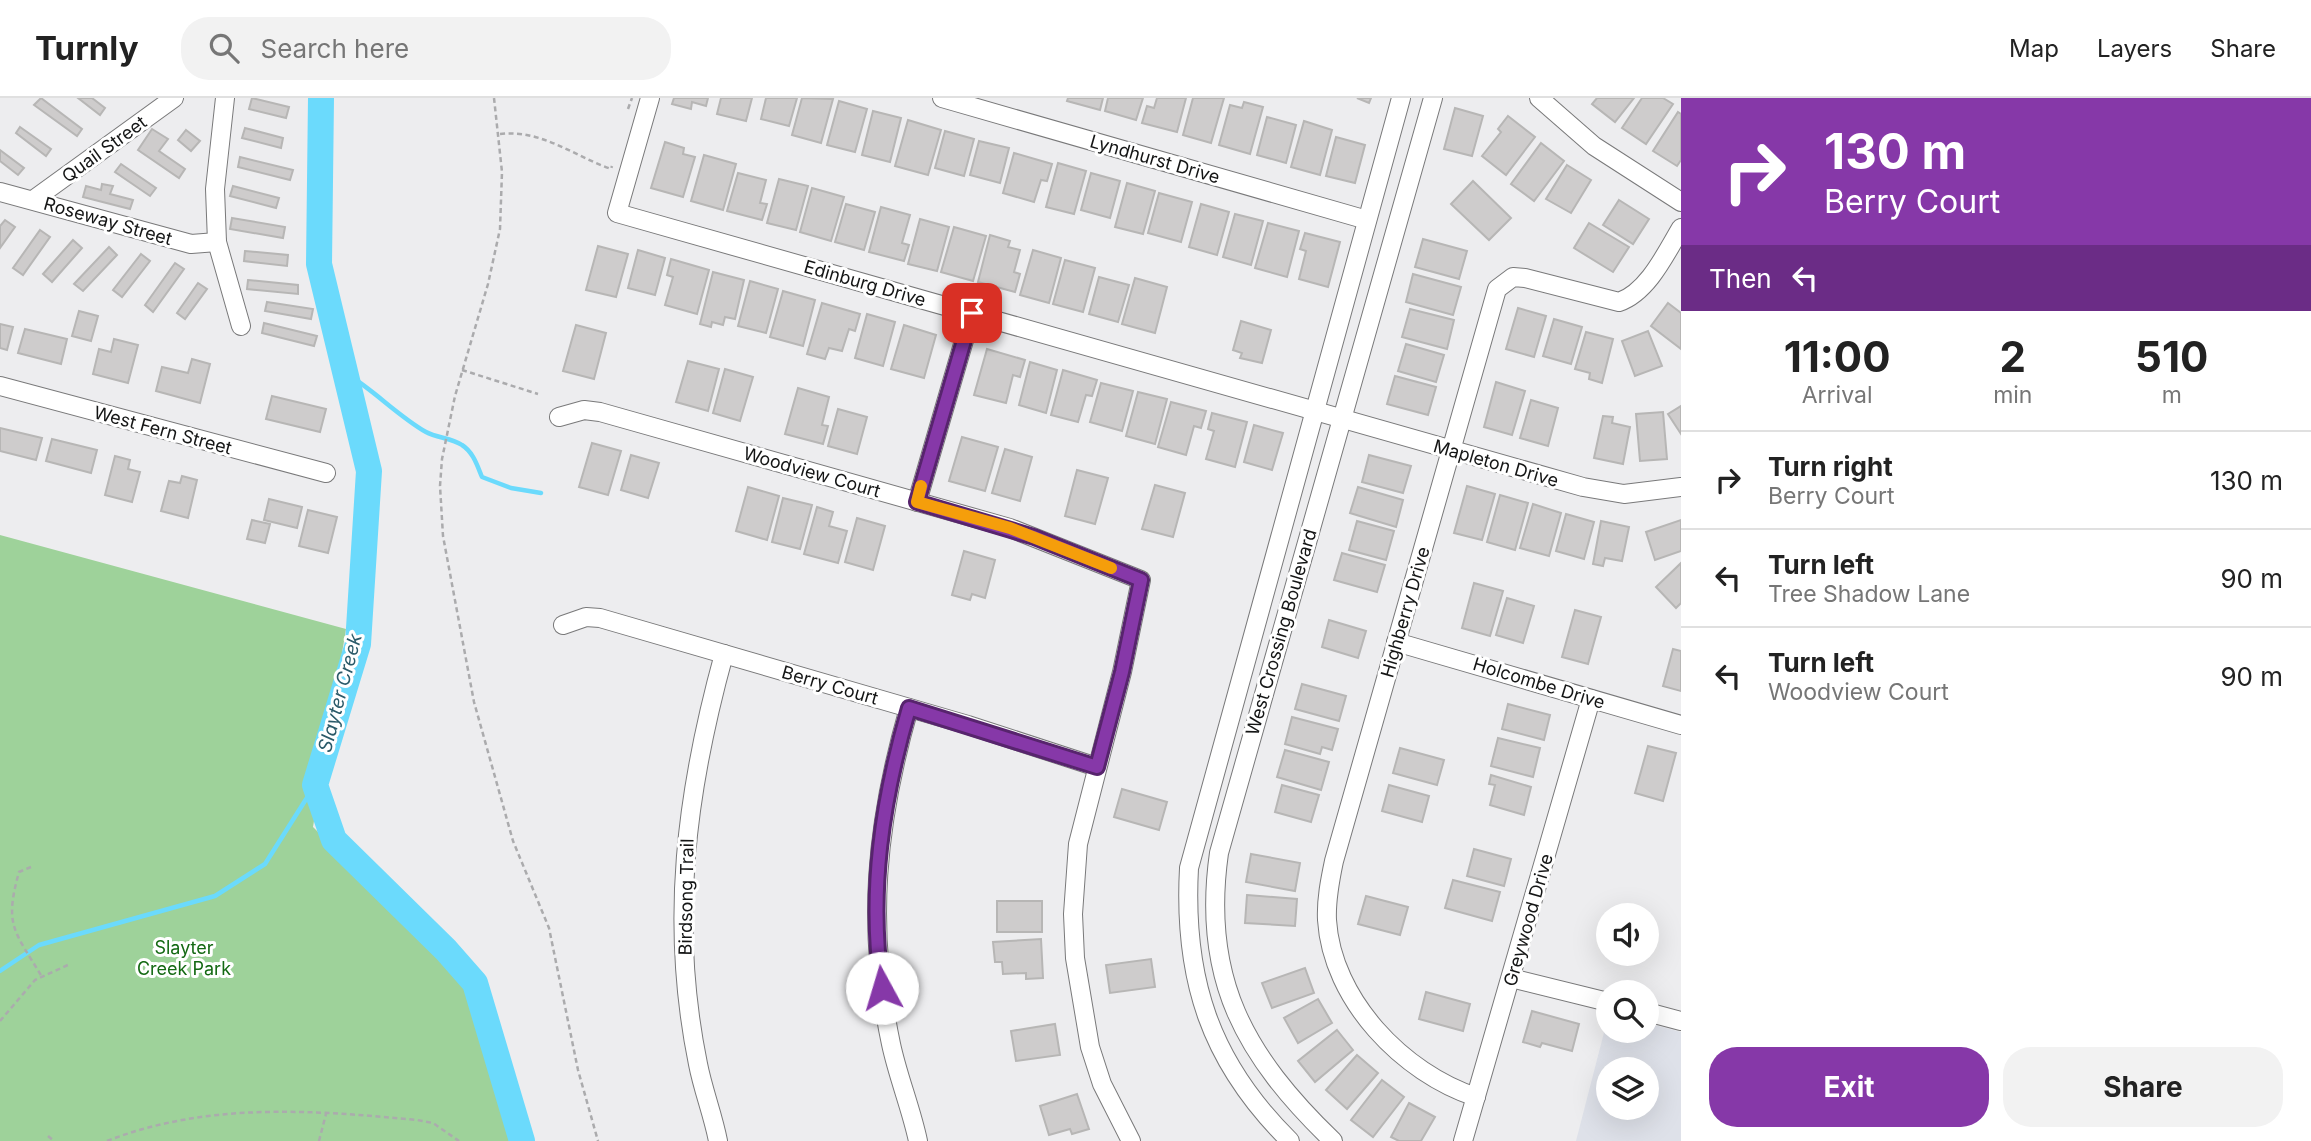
<!DOCTYPE html>
<style>
:root{--surface:#fff;--page:#f2f2f2;--text:#222;--muted:#767676;--line:#e0e0e0;--accent:#8638a8}
body{margin:0;font-family:Inter,sans-serif;background:var(--page);color:var(--text);height:100vh;display:flex;flex-direction:column;font-size:26px;white-space:nowrap}
*{box-sizing:border-box;margin:0}
p{font-size:23px;color:var(--muted)}
.icon{flex:none;width:38px;height:38px;fill:none;stroke:currentColor;stroke-width:2;stroke-linecap:round;stroke-linejoin:round}
.map{position:relative;flex:1;overflow:hidden}
.details{display:flex;flex-direction:column;background:var(--surface);width:630px}
.details>*{flex:none}
.guide{background:#8638a8;color:#fff;overflow:hidden}
.tools{position:absolute;left:1596px;top:805px;display:grid;gap:14px}
.tools a{display:grid;place-items:center;width:63px;height:63px;border-radius:50%;background:var(--surface);box-shadow:0 7px 28px #0002;font-size:35px}
.pin{position:absolute;display:grid;place-items:center;width:60px;height:60px;color:#fff;margin:-30px;border-radius:14px;box-shadow:0 4px 10px #0006}
.me{position:absolute;width:77px;margin:-38px;rotate:354deg;stroke-linejoin:round;filter:drop-shadow(0 0 5px #0008)}
.turn{display:flex;align-items:center;gap:24px;height:147px;padding:0 28px;font-size:32px}
.turn .icon{width:91px;height:91px;stroke-width:2.5}
.turn b{display:block;font-size:49px;line-height:60px}
.then{display:flex;align-items:center;height:66px;padding:0 28px;background:#0003;gap:14px;font-size:26px}
.eta{display:flex;justify-content:space-evenly;align-items:center;height:119px;text-align:center}
.eta b{font-size:42px;font-weight:700;line-height:49px}
.cta{display:flex;gap:14px;margin-top:auto;padding:14px 28px}
.cta a{flex:1;height:80px;border-radius:28px;background:var(--accent);color:#fff;font-size:28px;font-weight:700;line-height:80px;text-align:center}
.cta a+a{background:var(--page);color:var(--text)}
ul{padding:0;list-style:none}
li{display:flex;align-items:center;gap:21px;height:98px;padding:0 28px;border-top:2px solid var(--line)}
li div{flex:1}
li b{display:block;font-size:26px}
li em{font-style:normal}
header{display:flex;align-items:center;gap:42px;box-sizing:border-box;height:98px;padding:0 35px;background:var(--surface);border-bottom:2px solid var(--line)}
header strong{font-size:33px}
nav{display:flex;gap:38px;margin-inline-start:auto;font-size:24px}
.search{width:490px;height:63px;background:var(--page);display:flex;align-items:center;gap:18px;box-sizing:border-box;padding:0 24px;border-radius:28px;color:var(--muted);font-size:26px}
main{display:flex;flex:1;min-height:0}
.map>svg:first-child{display:block}
</style>
<header>
<strong>Turnly</strong>
<div class="search"><svg class="icon" aria-label="search" viewBox="0 0 24 24"><circle cx="10" cy="10" r="6"/><path d="M15 15l6 6"/></svg>Search here</div>
<nav><a>Map</a><a>Layers</a><a>Share</a></nav>
</header>
<main>
<div class="map">
<svg width="1681" height="1043" viewBox="0 0 1681 1043">
<rect width="100%" height="100%" fill="#ededef"/>
<!-- built -->
<path fill="#dee1e9" fill-rule="evenodd" d="M1607 923 1608 933H1647V925L1681 934V1043H1576ZM1608 971H1647V1010H1608Z"/>
<!-- green -->
<polygon fill="#9ed29a" points="0,437 346,531 313,729 465,880 513,1043 0,1043"/>
<g fill="none" stroke-linecap="round" stroke-linejoin="round">
<!-- stream -->
<g stroke="#6bdafc" stroke-width="4.5">
<path d="M347 276C375 293 398 318 426 334 437 340 452 340 462 347 473 354 477 367 482 379L511 390 541 395"/>
<polyline points="0,873 39,847 215,798 265,766 315,687"/>
</g>
<!-- river -->
<polyline stroke="#6bdafc" stroke-width="26" points="321,0 319,166 369,373 358,546 315,687 334,742 446,852 475,885 522,1043"/>
</g>
<!-- building -->
<g fill="#cecccc" stroke="#b7b6b5" stroke-width="2">
<polygon points="41,0 82,31 77,38 34,7"/>
<polygon points="78,0 92,0 105,10 100,17"/>
<polygon points="252,0 289,9 286,20 249,11"/>
<polygon points="674,0 708,0 706,8 692,4 691,11 672,6"/>
<polygon points="721,0 752,0 746,23 717,16"/>
<polygon points="766,0 797,0 789,28 761,21"/>
<polygon points="802,0 833,1 821,45 792,37"/>
<polygon points="1068,0 1103,0 1100,12 1067,3"/>
<polygon points="1108,0 1143,0 1136,22 1105,13"/>
<polygon points="1157,0 1186,0 1177,34 1142,25 1147,8 1154,10"/>
<polygon points="1193,0 1224,0 1211,45 1183,37"/>
<polygon points="1357,0 1371,0 1369,5"/>
<polygon points="1597,0 1634,0 1615,24 1592,6"/>
<polygon points="1642,0 1663,0 1673,6 1646,46 1622,30"/>
<polygon points="839,3 867,11 855,54 827,47"/>
<polygon points="1244,4 1263,9 1250,56 1219,47 1230,7 1242,10"/>
<polygon points="1455,10 1483,18 1472,58 1444,51"/>
<polygon points="873,13 901,20 890,64 862,57"/>
<polygon points="1678,14 1681,16 1681,62 1677,68 1653,53"/>
<polygon points="1508,18 1535,39 1506,77 1482,58 1501,34 1498,31"/>
<polygon points="1267,19 1296,27 1286,65 1257,57"/>
<polygon points="908,22 941,32 928,77 895,68"/>
<polygon points="1304,23 1332,32 1320,77 1291,69"/>
<polygon points="20,29 51,51 46,58 16,35"/>
<polygon points="245,30 283,40 281,50 242,40"/>
<polygon points="152,31 168,41 159,53 185,71 179,80 138,52"/>
<polygon points="186,32 200,43 191,53 178,42"/>
<polygon points="945,33 974,41 964,78 935,70"/>
<polygon points="1336,39 1365,47 1355,85 1326,78"/>
<polygon points="979,43 1009,50 1000,85 970,77"/>
<polygon points="665,44 684,50 683,56 695,59 683,99 651,90"/>
<polygon points="1541,45 1564,63 1534,103 1511,86"/>
<polygon points="0,52 24,70 18,77 0,63"/>
<polygon points="1014,55 1052,66 1047,83 1041,82 1034,104 1003,95"/>
<polygon points="704,57 736,66 723,112 691,103"/>
<polygon points="240,59 293,72 290,82 238,69"/>
<polygon points="1058,65 1086,73 1074,116 1046,109"/>
<polygon points="121,66 156,90 150,98 115,74"/>
<polygon points="1567,67 1591,82 1571,115 1546,101"/>
<polygon points="738,75 766,82 760,105 767,106 762,122 727,113"/>
<polygon points="1091,75 1120,83 1110,120 1081,112"/>
<polygon points="779,81 808,88 796,132 767,125"/>
<polygon points="1473,83 1511,120 1489,142 1451,106"/>
<polygon points="1127,85 1155,93 1143,136 1115,129"/>
<polygon points="102,86 113,88 110,96 133,102 130,111 83,99 86,88 101,92"/>
<polygon points="233,88 279,100 276,110 230,98"/>
<polygon points="812,90 844,99 831,143 800,134"/>
<polygon points="1159,95 1192,104 1181,144 1148,135"/>
<polygon points="1619,102 1649,121 1633,146 1603,127"/>
<polygon points="846,106 875,114 864,152 835,144"/>
<polygon points="1201,106 1229,114 1217,157 1189,149"/>
<polygon points="881,109 910,117 902,145 909,147 904,163 869,154"/>
<polygon points="1235,116 1263,123 1251,167 1223,159"/>
<polygon points="232,120 285,129 283,140 230,131"/>
<polygon points="920,121 949,129 937,173 908,166"/>
<polygon points="5,122 15,129 0,150 0,128"/>
<polygon points="1268,125 1299,133 1287,179 1255,170"/>
<polygon points="1589,125 1629,149 1613,174 1574,150"/>
<polygon points="954,129 986,138 973,183 941,174"/>
<polygon points="40,132 50,139 23,177 13,170"/>
<polygon points="1305,135 1340,144 1328,189 1299,181 1306,153 1300,151"/>
<polygon points="990,137 1010,143 1008,149 1020,152 1014,174 1020,176 1015,194 978,184"/>
<polygon points="1423,141 1467,153 1459,181 1415,169"/>
<polygon points="73,142 82,150 52,184 43,176"/>
<polygon points="598,148 628,156 616,199 586,192"/>
<polygon points="109,149 117,157 83,193 74,186"/>
<polygon points="638,152 665,160 655,197 628,190"/>
<polygon points="1033,152 1061,160 1049,205 1020,197"/>
<polygon points="245,153 288,157 287,168 244,163"/>
<polygon points="141,156 150,163 122,199 113,192"/>
<polygon points="671,161 709,172 697,216 665,207 673,179 667,177"/>
<polygon points="1065,162 1095,170 1083,214 1053,206"/>
<polygon points="175,165 184,171 153,214 145,207"/>
<polygon points="713,174 744,182 735,221 725,219 723,227 712,224 711,229 700,226"/>
<polygon points="1413,176 1461,189 1453,217 1406,204"/>
<polygon points="1099,179 1129,187 1118,224 1089,216"/>
<polygon points="1135,180 1167,189 1155,235 1122,226"/>
<polygon points="248,182 298,187 298,196 247,191"/>
<polygon points="750,183 778,191 766,235 738,228"/>
<polygon points="198,185 207,191 185,221 177,215"/>
<polygon points="783,193 815,202 803,248 770,239"/>
<polygon points="267,204 313,211 311,221 265,213"/>
<polygon points="822,205 860,216 855,233 849,231 842,253 829,250 825,261 807,256"/>
<polygon points="1668,205 1681,215 1681,251 1651,228"/>
<polygon points="1518,210 1546,218 1534,259 1506,251"/>
<polygon points="1410,211 1454,222 1447,251 1402,239"/>
<polygon points="79,213 98,218 91,243 72,238"/>
<polygon points="867,216 895,224 883,268 855,260"/>
<polygon points="1554,221 1582,229 1571,266 1543,258"/>
<polygon points="1241,223 1271,232 1262,265 1240,260 1242,255 1233,252"/>
<polygon points="264,225 317,238 314,248 262,235"/>
<polygon points="0,226 13,229 7,252 0,250"/>
<polygon points="576,227 606,235 594,281 563,273"/>
<polygon points="904,227 936,237 924,280 891,271"/>
<polygon points="25,231 67,241 61,266 18,255"/>
<polygon points="1648,233 1662,268 1635,278 1622,243"/>
<polygon points="1586,234 1613,241 1602,285 1589,281 1590,275 1575,271"/>
<polygon points="114,241 138,247 128,285 93,276 99,251 111,254"/>
<polygon points="1406,246 1444,257 1436,284 1398,273"/>
<polygon points="987,251 1025,262 1020,279 1013,277 1006,305 974,297"/>
<polygon points="192,261 210,266 200,305 156,293 162,269 188,275"/>
<polygon points="688,263 719,271 708,313 676,304"/>
<polygon points="1030,264 1057,272 1046,315 1019,307"/>
<polygon points="725,271 753,279 740,323 713,315"/>
<polygon points="1063,272 1097,282 1092,298 1086,297 1078,324 1051,317"/>
<polygon points="1395,278 1436,289 1428,317 1387,306"/>
<polygon points="1496,284 1525,293 1512,337 1484,329"/>
<polygon points="1101,285 1133,293 1122,333 1090,324"/>
<polygon points="798,290 829,299 822,327 828,328 823,346 785,336"/>
<polygon points="1138,294 1167,301 1155,346 1126,338"/>
<polygon points="272,298 326,311 320,334 266,321"/>
<polygon points="1531,302 1558,310 1548,348 1520,340"/>
<polygon points="1171,304 1206,313 1201,330 1194,328 1186,357 1158,349"/>
<polygon points="1681,308 1681,336 1668,316"/>
<polygon points="838,311 867,319 857,356 828,348"/>
<polygon points="1663,314 1667,361 1640,363 1636,316"/>
<polygon points="1212,315 1247,324 1235,369 1206,361 1214,333 1208,331"/>
<polygon points="1603,318 1613,319 1612,325 1630,329 1623,366 1594,360"/>
<polygon points="1254,327 1283,335 1272,372 1244,364"/>
<polygon points="0,330 42,340 36,362 0,353"/>
<polygon points="962,339 998,349 985,393 949,383"/>
<polygon points="52,341 97,352 91,375 46,363"/>
<polygon points="592,345 621,353 608,397 579,389"/>
<polygon points="1005,351 1032,359 1020,403 992,395"/>
<polygon points="631,357 659,365 648,400 621,392"/>
<polygon points="1369,357 1411,368 1403,395 1362,384"/>
<polygon points="115,358 130,362 128,371 140,374 132,404 105,397"/>
<polygon points="1077,372 1108,380 1095,426 1065,418"/>
<polygon points="182,378 197,382 188,420 161,413 169,383 180,385"/>
<polygon points="1155,387 1185,395 1173,439 1142,431"/>
<polygon points="1467,388 1495,396 1482,442 1454,435"/>
<polygon points="748,389 779,398 767,442 736,433"/>
<polygon points="1358,389 1403,402 1396,429 1350,415"/>
<polygon points="1500,397 1528,405 1515,452 1487,444"/>
<polygon points="783,400 812,407 800,451 772,444"/>
<polygon points="269,401 302,409 297,430 264,422"/>
<polygon points="1533,406 1561,415 1549,458 1520,450"/>
<polygon points="817,409 833,414 829,428 847,433 838,465 804,456"/>
<polygon points="308,412 337,419 328,455 299,448"/>
<polygon points="1566,416 1594,424 1584,461 1556,453"/>
<polygon points="857,420 885,428 873,472 845,464"/>
<polygon points="252,422 270,426 265,445 247,441"/>
<polygon points="1681,422 1681,453 1655,462 1646,434"/>
<polygon points="1357,423 1394,433 1386,462 1349,452"/>
<polygon points="1601,423 1629,429 1622,463 1605,460 1603,468 1593,466"/>
<polygon points="964,453 995,462 985,500 972,496 970,502 952,497"/>
<polygon points="1342,455 1385,467 1377,494 1334,482"/>
<polygon points="1681,465 1681,505 1676,510 1656,489"/>
<polygon points="1474,485 1503,493 1490,538 1462,530"/>
<polygon points="1507,500 1534,508 1523,545 1496,537"/>
<polygon points="1575,512 1601,519 1588,566 1562,559"/>
<polygon points="1329,522 1366,533 1358,560 1322,549"/>
<polygon points="1673,551 1681,553 1681,593 1663,588"/>
<polygon points="1302,586 1346,598 1339,623 1295,611"/>
<polygon points="1508,606 1550,617 1544,642 1502,631"/>
<polygon points="1292,619 1338,631 1332,652 1322,649 1320,656 1285,646"/>
<polygon points="1498,640 1540,650 1533,679 1491,668"/>
<polygon points="1648,648 1676,655 1663,703 1635,695"/>
<polygon points="1400,650 1444,662 1437,687 1393,675"/>
<polygon points="1285,652 1329,664 1321,692 1277,679"/>
<polygon points="1491,677 1531,689 1524,717 1490,707 1495,687 1489,686"/>
<polygon points="1282,687 1319,697 1311,724 1275,714"/>
<polygon points="1389,687 1429,698 1422,724 1382,713"/>
<polygon points="1122,691 1167,704 1159,732 1114,719"/>
<polygon points="1474,751 1511,761 1504,788 1467,778"/>
<polygon points="1251,756 1300,765 1295,793 1246,784"/>
<polygon points="1453,782 1500,794 1492,823 1445,810"/>
<polygon points="1247,797 1297,801 1295,828 1245,825"/>
<polygon points="1366,798 1408,809 1400,837 1358,826"/>
<rect x="997" y="803" width="45" height="31"/>
<polygon points="1041,841 1043,880 1026,881 1026,875 1003,876 1002,864 995,864 993,844"/>
<polygon points="1151,861 1155,889 1110,895 1106,867"/>
<polygon points="1305,870 1314,895 1272,910 1262,885"/>
<polygon points="1426,894 1470,906 1463,933 1419,921"/>
<polygon points="1318,901 1332,925 1298,945 1284,920"/>
<polygon points="1532,913 1579,926 1572,953 1542,945 1540,949 1523,944"/>
<polygon points="1055,926 1060,957 1016,963 1011,933"/>
<polygon points="1337,932 1353,952 1315,984 1298,963"/>
<polygon points="1357,957 1378,975 1347,1011 1326,992"/>
<polygon points="1382,982 1404,999 1373,1039 1351,1022"/>
<polygon points="1077,996 1089,1031 1072,1036 1070,1031 1049,1037 1040,1008"/>
<polygon points="1409,1005 1435,1019 1421,1043 1399,1043 1391,1039"/>
</g>
<g fill="none" stroke-linecap="round" stroke-linejoin="round">
<defs>
<g id="minor">
<polyline points="225,0 215,91 217,144 241,228"/>
<polyline points="650,0 617,115 1583,389 1624,396 1681,389"/>
<polyline points="942,0 1367,122"/>
<polyline points="1539,0 1594,48 1681,104"/>
<polyline points="0,94 191,146 217,144"/>
<polyline points="33,102 174,0"/>
<polyline points="0,288 326,375"/>
<polyline points="559,319 584,312 600,314 1010,430 1141,482 1122,574 1078,746 1073,816 1075,860 1090,949 1102,986 1131,1043"/>
<polyline points="917,404 972,215"/>
<polyline points="563,527 586,519 600,520 968,627 1097,669"/>
<polyline points="1396,544 1681,627"/>
<path d="M909 610C876 725 866 828 891 946 898 979 911 1010 918 1043"/>
<polyline points="1511,880 1608,904"/>
<polyline points="1647,914 1681,923"/>
<path d="M1476 999C1403 975 1332 902 1327 822 1326 802 1330 782 1334 763L1497 191 1513 179 1525 180 1619 204C1648 194 1666 155 1681 130"/>
<path d="M718 1043C713 1017 703 992 698 966 669 824 686 694 724 556"/>
<path d="M1290 1043C1210 964 1183 881 1189 770L1401 0"/>
<path d="M1333 1043C1245 958 1201 881 1219 755L1433 0"/>
<polyline points="1463,1043 1591,601"/>
</g>
</defs>
<!-- minor casing -->
<use href="#minor" stroke="#79797a" stroke-width="20"/>
<!-- path -->
<g stroke="#ababad" stroke-width="2.5" stroke-dasharray="5 3.5" stroke-linecap="butt">
<polyline points="494,0 502,74 500,131 488,186 455,298 442,361 440,388 443,438 474,604 513,743 549,830 578,972 598,1043"/>
<polyline points="628,11 632,0"/>
<path d="M500 36C541 31 574 58 611 71L612 68"/>
<polyline points="462,272 538,296"/>
<path d="M31 769 19 774C4 828 14 832 42 879"/>
<polyline points="0,923 35,882 70,866"/>
<polyline points="48,1038 54,1043"/>
<path d="M107 1043C207 1004 312 1012 417 1022L433 1025 459 1043"/>
<polyline points="319,1043 326,1016"/>
</g>
<!-- minor -->
<use href="#minor" stroke="#fff" stroke-width="18"/>
</g>
<g fill="none" stroke-linecap="round" stroke-linejoin="round">
<defs>
<path id="route" d="M882 890C868 794 882 703 909 610L1097 669 1122 574 1141 482 1034 439 917 404 972 215"/>
</defs>
<!-- route casing -->
<use href="#route" stroke="#57246d" stroke-width="18"/>
<!-- route -->
<use href="#route" stroke="#8638a8" stroke-width="12"/>
<!-- slow -->
<polyline stroke="#f59e0b" stroke-width="12" points="921,388 917,404 1010,430 1111,470"/>
</g>
<g text-anchor="middle" dominant-baseline="central" stroke-width="6" stroke-linejoin="round" paint-order="stroke">
<!-- street labels -->
<g font-size="18" fill="#141515" stroke="#fff">
<text transform="translate(104 51) rotate(-36)">Quail Street</text>
<text transform="translate(1155 61) rotate(16)">Lyndhurst Drive</text>
<text transform="translate(108 123) rotate(16)">Roseway Street</text>
<text transform="translate(865 185) rotate(16)">Edinburg Drive</text>
<text transform="translate(163 332) rotate(15)">West Fern Street</text>
<text transform="translate(1496 365) rotate(16)">Mapleton Drive</text>
<text transform="translate(812 374) rotate(16)">Woodview Court</text>
<text transform="translate(1405 514) rotate(-74)">Highberry Drive</text>
<text transform="translate(1281 534) rotate(-74)">West Crossing Boulevard</text>
<text transform="translate(1539 585) rotate(17)">Holcombe Drive</text>
<text transform="translate(830 587) rotate(16)">Berry Court</text>
<text transform="translate(686 799) rotate(-89)">Birdsong Trail</text>
<text transform="translate(1528 822) rotate(-74)">Greywood Drive</text>
</g>
<!-- park labels -->
<g font-size="18" fill="#146913" stroke="#fff">
<text x="184" y="849">Slayter<tspan x="184" dy="21">Creek Park</tspan></text>
</g>
<!-- water labels -->
<g font-size="19" font-style="italic" fill="#2b5a69" stroke="#fff">
<text transform="translate(340 595) rotate(-75)">Slayter Creek</text>
</g>
</g>
</svg>
<div class="tools">
<a><svg class="icon" aria-label="sound" viewBox="0 0 24 24"><path d="M4 9h4l5-4v14l-5-4H4zM17 9q2 3 0 6"/></svg></a>
<a><svg class="icon" aria-label="search" viewBox="0 0 24 24"><circle cx="10" cy="10" r="6"/><path d="M15 15l6 6"/></svg></a>
<a><svg class="icon" aria-label="layers" viewBox="0 0 24 24"><path d="M12 4l9 5-9 5-9-5zM3 14l9 5 9-5"/></svg></a>
</div>
<div class="pin" style="left:972px;top:215px;background:#d93025"><svg class="icon" aria-label="arrive" viewBox="0 0 24 24"><path d="M6 21V4h12l-3 4 3 4H6"/></svg></div>
<svg class="me" style="left:882px;top:890px" viewBox="-20 -20 40 40"><circle r="19" fill="#fff"/><path d="M0-13L10 11 0 6-10 11z" fill="#8638a8"/></svg>
</div>
<section class="details">
<div class="guide">
<div class="turn"><svg class="icon" aria-label="right" viewBox="0 0 24 24"><path d="M7 20v-9h11M14 6l5 5-5 5"/></svg><div><b>130 m</b>Berry Court</div></div>
<div class="then">Then<svg class="icon" aria-label="left" viewBox="0 0 24 24"><path d="M17 20v-9H6M10 6l-5 5 5 5"/></svg></div>
</div>
<div class="eta">
<div><b>11:00</b><p>Arrival</p></div>
<div><b>2</b><p>min</p></div>
<div><b>510</b><p>m</p></div>
</div>
<ul>
<li><svg class="icon" aria-label="right" viewBox="0 0 24 24"><path d="M7 20v-9h11M14 6l5 5-5 5"/></svg><div><b>Turn right</b><p>Berry Court</p></div><em>130 m</em></li>
<li><svg class="icon" aria-label="left" viewBox="0 0 24 24"><path d="M17 20v-9H6M10 6l-5 5 5 5"/></svg><div><b>Turn left</b><p>Tree Shadow Lane</p></div><em>90 m</em></li>
<li><svg class="icon" aria-label="left" viewBox="0 0 24 24"><path d="M17 20v-9H6M10 6l-5 5 5 5"/></svg><div><b>Turn left</b><p>Woodview Court</p></div><em>90 m</em></li>
</ul>
<div class="cta"><a>Exit</a><a>Share</a></div>
</section>
</main>
